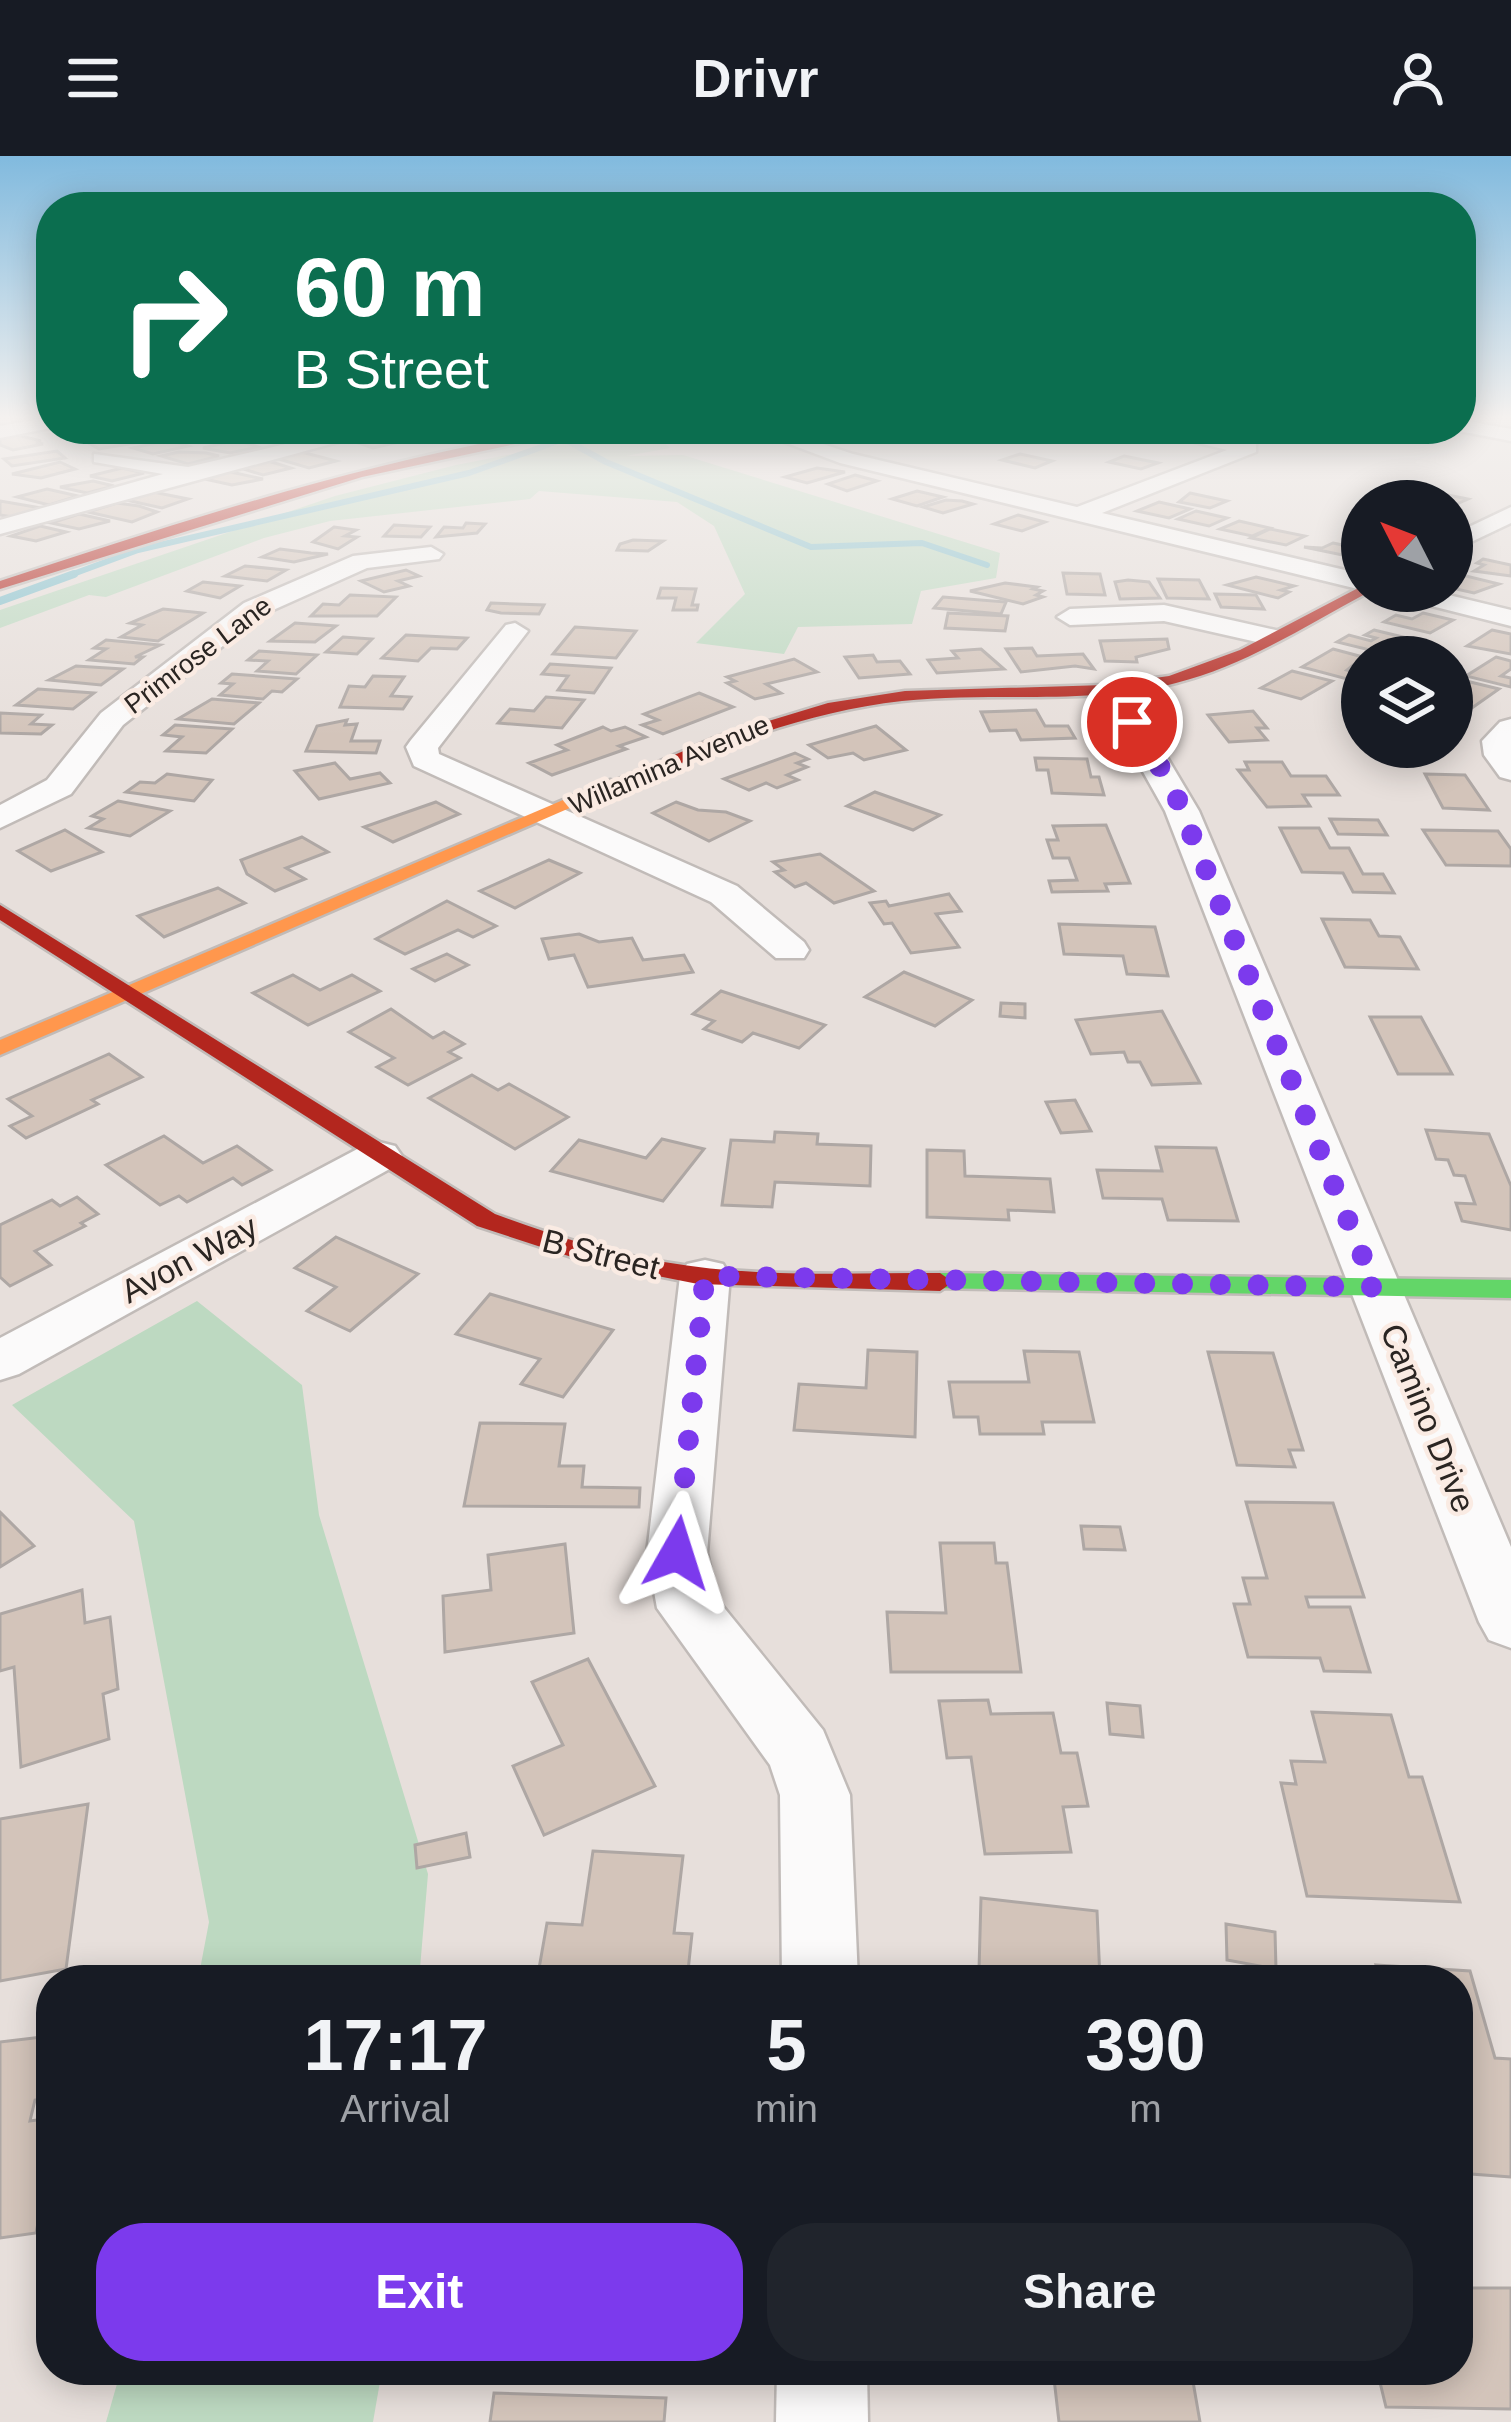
<!DOCTYPE html>
<style>
:root{--surface:#171b24;--page:#20242c;--text:#f1f3f6;--muted:#9ea1a6;--accent:#7c3aed}
body{margin:0;font-family:Arial,sans-serif;background:var(--page);color:var(--text);height:100vh;display:flex;flex-direction:column;font-size:45px;white-space:nowrap}
*{box-sizing:border-box;margin:0}
p{font-size:39px;color:var(--muted)}
.icon{flex:none;width:66px;height:66px;fill:none;stroke:currentColor;stroke-width:2;stroke-linecap:round;stroke-linejoin:round}
.map{position:relative;flex:1;overflow:hidden}
.details{position:absolute;left:36px;top:1809px;width:1437px;height:420px;display:flex;flex-direction:column;background:var(--surface);border-radius:48px;box-shadow:0 6px 30px #0003}
.details>*{flex:none}
.top-card{position:absolute;left:36px;top:36px;width:1440px;height:252px;border-radius:48px;box-shadow:0 6px 30px #0003;background:#0b6e4f;color:#fff;overflow:hidden}
.needle{width:78px;rotate:312deg}
.tools{position:absolute;left:1341px;top:324px;display:grid;gap:24px}
.tools a{display:grid;place-items:center;width:132px;height:132px;border-radius:50%;background:var(--surface);box-shadow:0 6px 30px #0003;font-size:60px}
.pin{position:absolute;display:grid;place-items:center;width:102px;height:102px;color:#fff;margin:-51px;border:6px solid #fff;border-radius:50%;box-shadow:0 3px 12px #0007}
.me{position:absolute;width:132px;margin:-66px;rotate:6deg;stroke-linejoin:round;filter:drop-shadow(0 0 9px #0008)}
.turn{display:flex;align-items:center;gap:42px;height:252px;padding:0 60px;font-size:54px}
.turn .icon{width:156px;height:156px;stroke-width:2.5}
.turn b{display:block;font-size:84px;line-height:102px}
.eta{display:flex;justify-content:space-evenly;align-items:center;height:204px;text-align:center}
.eta b{font-size:72px;font-weight:700;line-height:84px}
.button{display:flex;gap:24px;margin-top:auto;padding:24px 60px}
.button a{flex:1;height:138px;border-radius:48px;background:var(--accent);color:#fff;font-size:48px;font-weight:700;line-height:138px;text-align:center}
.button a+a{background:var(--page);color:var(--text)}
header{display:flex;justify-content:space-between;align-items:center;height:156px;padding:0 60px;background:var(--surface);font-size:54px;font-weight:700}
.map>svg:first-child{display:block}
</style>
<header><svg class="icon" aria-label="menu" viewBox="0 0 24 24"><path d="M4 6h16M4 12h16M4 18h16"/></svg>Drivr<svg class="icon" aria-label="person" viewBox="0 0 24 24"><circle cx="12" cy="8" r="4"/><path d="M4 21q1-7 8-7t8 7"/></svg></header>
<div class="map">
<svg width="1511" height="2266" viewBox="0 0 1511 2266">
<rect width="100%" height="100%" fill="#e7dfdb"/>
<!-- green -->
<g fill="#bdd9c1">
<polygon points="641,273 737,275 664,287 670,292 626,300 683,299 1000,397 996,422 921,435 912,468 798,471 784,498 696,487 745,438 714,370 677,346 539,335 530,343 330,365 264,382 106,441 89,439 0,472 0,454 335,340 456,309"/>
<polygon points="197,1145 302,1229 319,1359 428,1718 419,1824 198,1824 209,1766 134,1365 12,1249"/>
<polygon points="121,2214 382,2214 373,2266 106,2266"/>
</g>
<g fill="none" stroke-linecap="round" stroke-linejoin="round">
<!-- stream-far1 -->
<polyline stroke="#86c2ce" stroke-width="6" points="65,421 138,394 469,317 564,283 606,306 811,391 922,387 987,409"/>
<!-- stream -->
<polyline stroke="#86c2ce" stroke-width="8" points="0,445 74,418"/>
</g>
<!-- building -->
<g fill="#d3c4ba" stroke="#aea7a4" stroke-width="3">
<polygon points="388,278 399,286 373,292 352,285"/>
<polygon points="17,279 41,285 36,286 43,288 13,294 0,289 0,283"/>
<polygon points="150,279 159,283 99,293 88,287"/>
<polygon points="169,284 188,290 153,298 133,292"/>
<polygon points="237,284 258,291 230,297 203,292"/>
<polygon points="57,295 65,302 12,310 4,303"/>
<polygon points="179,296 206,297 219,300 188,308 161,300"/>
<polygon points="301,296 313,299 336,305 309,312 275,302"/>
<polygon points="1020,298 1052,305 1035,312 1002,304"/>
<polygon points="1124,300 1158,307 1141,313 1109,306"/>
<polygon points="265,304 291,312 263,319 237,311"/>
<polygon points="60,306 75,313 41,322 12,318"/>
<polygon points="122,312 144,317 112,325 90,320"/>
<polygon points="817,312 845,316 807,327 785,321"/>
<polygon points="226,315 263,323 232,329 200,322"/>
<polygon points="855,319 877,325 847,335 828,328"/>
<polygon points="93,325 114,330 87,337 60,331"/>
<polygon points="47,333 78,340 49,349 17,341"/>
<polygon points="1423,334 1468,343 1452,350 1452,345 1402,343"/>
<polygon points="917,335 943,341 917,350 892,343"/>
<polygon points="153,336 188,343 162,352 126,344"/>
<polygon points="1190,337 1227,345 1210,352 1179,346"/>
<polygon points="946,344 962,345 973,348 943,357 923,351"/>
<polygon points="0,345 41,352 13,361 0,359"/>
<polygon points="1159,346 1190,353 1169,362 1137,355"/>
<polygon points="117,347 139,350 157,356 132,366 88,356"/>
<polygon points="1196,355 1227,362 1209,370 1178,363"/>
<polygon points="79,358 110,365 79,373 51,367"/>
<polygon points="1018,359 1045,366 1022,375 994,368"/>
<polygon points="1239,365 1270,372 1252,380 1220,373"/>
<polygon points="466,367 485,368 477,377 436,381 444,371 463,372"/>
<polygon points="394,369 430,371 421,381 384,380"/>
<polygon points="40,370 66,376 36,385 11,380"/>
<polygon points="334,371 356,374 345,380 357,381 338,393 313,386"/>
<polygon points="1270,373 1305,380 1286,389 1251,382"/>
<polygon points="633,384 663,385 648,395 617,394 620,388"/>
<polygon points="1333,387 1362,393 1362,396 1352,401 1304,391 1322,392"/>
<polygon points="280,393 311,397 328,398 294,406 262,401"/>
<polygon points="1483,403 1511,409 1511,420 1474,415 1484,409 1477,407"/>
<polygon points="245,410 286,414 267,425 225,420"/>
<polygon points="406,414 419,420 398,425 409,430 384,436 361,425"/>
<polygon points="1063,417 1100,418 1105,439 1067,438"/>
<polygon points="1452,418 1454,417 1499,428 1474,437 1452,432"/>
<polygon points="1256,421 1294,430 1281,434 1289,436 1278,442 1227,429"/>
<polygon points="1158,423 1199,424 1209,443 1167,442"/>
<polygon points="1128,424 1149,426 1160,442 1120,443 1115,426"/>
<polygon points="203,426 240,430 220,442 187,435"/>
<polygon points="1005,427 1037,431 1033,433 1043,435 1036,439 1043,441 1023,448 970,435"/>
<polygon points="661,432 696,433 692,449 698,449 697,454 673,454 676,442 658,442"/>
<polygon points="1215,438 1256,439 1264,453 1221,451"/>
<polygon points="350,439 396,441 377,460 311,460 323,448 339,449"/>
<polygon points="943,441 1006,446 1001,458 934,452"/>
<polygon points="491,447 544,449 539,458 501,457 487,454"/>
<polygon points="163,453 203,457 158,485 121,481 142,469 130,467"/>
<polygon points="948,457 1008,460 1005,475 945,472"/>
<polygon points="1423,457 1453,464 1430,477 1384,466 1396,459 1412,463"/>
<polygon points="295,467 336,470 315,486 270,485"/>
<polygon points="575,471 636,475 616,502 553,498"/>
<polygon points="1374,474 1411,483 1419,487 1411,491 1398,488 1382,497 1337,486 1349,479 1371,485 1376,482 1365,479"/>
<polygon points="1492,474 1511,478 1511,498 1467,490"/>
<polygon points="406,479 467,482 457,493 431,492 418,505 382,502"/>
<polygon points="343,481 372,483 357,498 326,496"/>
<polygon points="1167,483 1169,493 1136,501 1137,506 1105,505 1100,485"/>
<polygon points="106,484 160,489 135,501 143,501 134,508 89,504 106,493 94,492"/>
<polygon points="1032,492 1037,500 1083,498 1094,513 1075,510 1021,516 1006,493"/>
<polygon points="981,493 1004,513 937,517 928,504 958,502 952,495"/>
<polygon points="1333,493 1363,501 1347,514 1358,517 1347,523 1302,511"/>
<polygon points="259,495 317,499 296,518 257,515 268,505 248,504"/>
<polygon points="873,499 877,506 900,505 910,518 859,522 845,501"/>
<polygon points="1496,501 1511,505 1511,513 1501,520 1511,522 1511,531 1466,520"/>
<polygon points="794,503 817,516 766,528 781,537 755,543 727,527 735,525 727,521"/>
<polygon points="550,508 611,512 594,537 558,534 568,520 542,518"/>
<polygon points="76,510 123,513 101,529 49,524"/>
<polygon points="1292,515 1332,525 1301,543 1261,532"/>
<polygon points="232,518 297,523 282,536 272,535 263,543 220,539 233,528 221,527"/>
<polygon points="373,520 404,521 391,540 411,541 403,553 340,551 349,530 365,531"/>
<polygon points="1454,522 1499,533 1466,556 1452,552"/>
<polygon points="38,533 94,537 73,553 16,549"/>
<polygon points="699,537 733,551 663,578 642,569 658,564 644,558"/>
<polygon points="546,541 584,544 562,572 498,567 510,553 534,555"/>
<polygon points="212,543 259,547 234,568 178,563"/>
<polygon points="1036,554 1045,570 1068,570 1075,582 1021,584 1016,574 990,575 981,556"/>
<polygon points="1253,555 1267,572 1257,572 1267,584 1229,586 1208,559"/>
<polygon points="0,557 41,559 31,568 52,569 41,578 0,577"/>
<polygon points="347,564 345,569 357,568 351,585 380,585 376,597 306,595 317,570"/>
<polygon points="175,569 232,573 206,597 166,595 182,581 163,579"/>
<polygon points="876,570 906,594 864,604 853,597 828,602 809,589"/>
<polygon points="603,571 611,575 625,571 646,581 619,590 626,593 552,619 529,607 567,594 557,589"/>
<polygon points="795,597 808,603 797,607 807,611 787,619 798,624 777,632 766,627 749,634 724,623"/>
<polygon points="1035,602 1087,603 1091,621 1099,621 1104,639 1052,637 1048,614 1037,614"/>
<polygon points="1245,606 1282,606 1291,620 1326,620 1339,639 1303,639 1310,650 1267,651 1238,614 1249,614"/>
<polygon points="335,607 350,623 380,617 390,627 319,643 295,615"/>
<polygon points="167,618 212,624 194,645 126,636 140,626 155,627"/>
<polygon points="1425,618 1465,619 1489,654 1443,652"/>
<polygon points="875,636 940,659 913,674 847,650"/>
<polygon points="118,645 170,655 130,680 88,672 103,663 92,660"/>
<polygon points="436,646 459,658 393,686 364,671"/>
<polygon points="676,646 698,654 726,656 750,665 709,685 653,657"/>
<polygon points="1330,663 1378,664 1387,679 1338,678"/>
<polygon points="1106,669 1130,727 1105,728 1108,735 1052,736 1049,725 1077,724 1069,702 1053,702 1047,684 1058,684 1053,670"/>
<polygon points="1280,672 1319,672 1330,692 1349,692 1363,718 1383,718 1394,737 1353,736 1343,717 1302,716"/>
<polygon points="65,674 102,696 51,715 18,695"/>
<polygon points="1423,674 1498,675 1511,693 1511,710 1446,709"/>
<polygon points="302,681 328,696 286,712 305,723 275,735 247,718 241,704"/>
<polygon points="820,698 874,735 834,747 806,727 795,731 775,716 784,714 773,706"/>
<polygon points="549,704 580,717 515,752 480,735"/>
<polygon points="218,732 245,747 164,781 138,760"/>
<polygon points="949,738 961,755 936,758 959,791 911,797 892,767 884,768 870,747 886,745 889,750"/>
<polygon points="447,745 496,770 473,781 458,774 405,798 376,783"/>
<polygon points="1322,763 1370,764 1379,780 1400,781 1418,813 1345,811"/>
<polygon points="1059,768 1155,771 1168,820 1127,818 1123,800 1064,798"/>
<polygon points="579,778 599,786 632,782 643,804 684,799 693,816 588,831 574,799 549,803 542,783"/>
<polygon points="447,798 468,809 435,825 413,813"/>
<polygon points="904,816 972,844 935,870 865,841"/>
<polygon points="293,819 320,834 352,819 380,835 308,869 253,837"/>
<polygon points="721,835 825,869 799,892 753,877 742,886 704,873 714,865 693,858"/>
<polygon points="1001,847 1025,848 1025,862 1000,860"/>
<polygon points="391,853 433,882 444,876 464,888 449,896 460,902 408,929 377,911 394,902 349,876"/>
<polygon points="1162,855 1200,927 1152,929 1140,906 1128,906 1124,896 1091,898 1076,864"/>
<polygon points="1370,861 1421,861 1452,918 1398,918"/>
<polygon points="109,898 142,921 92,944 98,948 26,982 10,970 32,960 8,943"/>
<polygon points="472,919 498,934 509,928 568,961 515,993 429,942"/>
<polygon points="1075,944 1091,975 1061,977 1046,946"/>
<polygon points="1426,974 1489,978 1511,1030 1511,1074 1462,1065 1456,1047 1475,1048 1465,1020 1454,1019 1448,1004 1436,1003"/>
<polygon points="775,976 818,978 817,988 871,990 870,1030 775,1026 772,1051 722,1049 731,984 774,986"/>
<polygon points="164,980 203,1007 237,990 271,1014 242,1029 233,1022 187,1046 179,1040 160,1049 106,1009"/>
<polygon points="662,983 704,993 663,1045 551,1015 579,984 646,1002"/>
<polygon points="1156,991 1216,992 1238,1065 1168,1064 1162,1043 1103,1042 1097,1014 1162,1015"/>
<polygon points="927,994 964,995 965,1020 1050,1023 1054,1056 1008,1054 1009,1064 927,1061"/>
<polygon points="77,1041 98,1058 81,1067 85,1070 35,1095 51,1109 10,1130 0,1121 0,1069 52,1044 60,1050"/>
<polygon points="336,1081 418,1118 350,1175 307,1155 336,1131 295,1112"/>
<polygon points="490,1138 613,1174 563,1241 521,1228 540,1203 456,1178"/>
<polygon points="868,1194 917,1196 915,1281 794,1274 799,1228 866,1232"/>
<polygon points="1024,1195 1079,1196 1094,1266 1042,1266 1044,1278 980,1278 978,1261 954,1261 949,1226 1029,1226"/>
<polygon points="1208,1196 1273,1197 1303,1294 1289,1294 1295,1311 1237,1309"/>
<polygon points="480,1267 565,1268 559,1310 584,1310 582,1331 640,1332 639,1351 464,1350"/>
<polygon points="1246,1346 1333,1347 1364,1441 1306,1441 1309,1451 1350,1451 1370,1516 1324,1515 1320,1502 1248,1501 1234,1448 1250,1448 1243,1422 1267,1422"/>
<polygon points="0,1356 34,1390 0,1411"/>
<polygon points="1081,1370 1120,1371 1125,1394 1084,1393"/>
<polygon points="940,1387 994,1387 996,1407 1007,1407 1021,1516 891,1516 887,1456 946,1457"/>
<polygon points="565,1388 574,1477 445,1496 443,1440 491,1434 488,1399"/>
<polygon points="82,1434 85,1467 110,1461 118,1533 103,1538 109,1583 21,1611 14,1511 0,1515 0,1458"/>
<polygon points="588,1503 655,1630 544,1679 513,1610 563,1589 532,1526"/>
<polygon points="988,1544 991,1558 1053,1557 1061,1597 1077,1597 1088,1650 1063,1651 1071,1696 985,1698 971,1601 947,1602 939,1545"/>
<polygon points="1107,1547 1140,1550 1143,1581 1110,1578"/>
<polygon points="1312,1556 1391,1559 1409,1621 1422,1621 1460,1746 1307,1740 1281,1627 1296,1628 1291,1605 1325,1606"/>
<polygon points="88,1648 66,1813 0,1825 0,1663"/>
<polygon points="466,1677 470,1701 417,1712 415,1689"/>
<polygon points="593,1695 683,1700 674,1777 692,1778 687,1824 537,1824 547,1767 582,1769"/>
<polygon points="981,1742 1097,1755 1100,1824 1006,1824 1006,1817 979,1814"/>
<polygon points="1226,1768 1275,1776 1276,1813 1227,1804"/>
<polygon points="1376,1809 1470,1815 1495,1902 1511,1903 1511,2021 1458,2017 1458,1824 1380,1824"/>
<polygon points="51,1880 51,1942 35,1944 30,1965 51,1962 51,2000 36,2077 0,2082 0,1886"/>
<polygon points="1458,2132 1511,2132 1511,2253 1386,2251 1377,2214 1458,2214"/>
<polygon points="1053,2214 1191,2214 1200,2266 1059,2266"/>
<polygon points="494,2237 666,2242 664,2266 490,2266"/>
</g>
<g fill="none" stroke-linecap="round" stroke-linejoin="round">
<defs>
<g id="street">
<polygon points="38,263 51,263 51,272 0,282 0,270"/>
<polygon points="1461,264 1511,273 1511,285 1454,274 1461,273"/>
<polygon points="349,273 386,273 0,378 0,364 163,318 94,306 94,298 188,311"/>
<polygon points="749,273 778,273 853,298 1077,351 1227,294 1142,273 1182,273 1256,288 1256,296 1102,357 1362,418 1362,434 840,307"/>
<polygon points="1511,351 1511,367 1452,395 1452,379"/>
<polygon points="431,391 443,398 439,403 367,412 262,459 123,569 71,638 0,672 0,649 47,624 101,557 244,447 353,400"/>
<polygon points="1388,435 1432,435 1511,454 1511,470 1392,440"/>
<polygon points="1164,449 1280,475 1284,481 1270,489 1164,465 1070,469 1057,461 1070,453"/>
<polygon points="515,467 528,475 438,592 439,598 737,730 804,786 809,794 804,802 776,802 711,746 414,610 406,591 411,584 506,469"/>
<polygon points="1112,525 1127,534 1199,655 1511,1391 1511,1492 1489,1484 1479,1466 1165,655 1097,534"/>
<polygon points="1511,563 1511,624 1500,621 1484,599 1482,585 1500,566"/>
<polygon points="379,986 395,990 402,1000 395,1010 19,1218 0,1224 0,1182 363,990"/>
<polygon points="705,1104 723,1108 730,1120 707,1397 717,1443 823,1574 850,1639 858,1824 782,1824 780,1639 770,1609 657,1452 647,1397 680,1120 687,1108"/>
<polygon points="777,2214 867,2214 868,2266 776,2266"/>
</g>
<polygon id="fast" points="940,1117 1511,1124 1511,1142 931,1132 927,1126"/>
<polygon id="slow" points="610,624 625,628 0,899 0,884"/>
<g id="jam">
<path d="M561 273H585L362 321 0 433V425C185 364 369 304 561 273Z"/>
<path d="M1362 430 1367 437C1305 470 1245 510 1176 527 1087 550 993 535 902 545 803 556 713 593 622 632L607 628 716 581 828 547 905 535 1105 529 1169 520 1240 494Z"/>
<path d="M0 749 495 1058C550 1078 606 1097 664 1106 755 1122 848 1117 940 1117L953 1126 940 1135 698 1128 587 1106 477 1070 0 764Z"/>
</g>
</defs>
<!-- street casing -->
<use href="#street" stroke="#c1bbb8" stroke-width="5"/>
<!-- fast casing -->
<use href="#fast" stroke="#c1bbb8" stroke-width="5"/>
<!-- slow casing -->
<use href="#slow" stroke="#c1bbb8" stroke-width="5"/>
<!-- jam casing -->
<use href="#jam" stroke="#c1bbb8" stroke-width="5"/>
<!-- street -->
<use href="#street" fill="#fbfafa" fill-rule="evenodd"/>
<!-- fast -->
<use href="#fast" fill="#63d668" fill-rule="evenodd"/>
<!-- slow -->
<use href="#slow" fill="#ff974d" fill-rule="evenodd"/>
<!-- jam -->
<use href="#jam" fill="#b3261e" fill-rule="evenodd"/>
</g>
<!-- sky -->
<linearGradient id="sky" x2="0" y2="1"><stop stop-color="#81bade"/><stop offset="0.45" stop-color="#f4f1ef"/><stop offset="1" stop-color="#f4f1ef" stop-opacity="0"/></linearGradient>
<rect width="1511" height="580" fill="url(#sky)"/>
<g fill="none" stroke-linecap="round" stroke-linejoin="round">
<!-- route -->
<polyline stroke="#7c3aed" stroke-width="21" stroke-dasharray="0 37.8" points="677,1397 705,1120 1375,1131 1172,630 1132,566"/>
</g>
<g text-anchor="middle" dominant-baseline="central" stroke-width="9" stroke-linejoin="round" paint-order="stroke">
<!-- far-street labels -->
<g font-size="27" fill="#2a2522" stroke="#faebe3">
<text transform="translate(198 499) rotate(-37)">Primrose Lane</text>
<text transform="translate(669 609) rotate(-23)">Willamina Avenue</text>
</g>
<!-- street labels -->
<g font-size="33" fill="#2a2522" stroke="#faebe3">
<text transform="translate(601 1098) rotate(14)">B Street</text>
<text transform="translate(189 1103) rotate(-28)">Avon Way</text>
<text transform="translate(1428 1262) rotate(68)">Camino Drive</text>
</g>
</g>
</svg>
<div class="tools">
<a><svg class="needle" viewBox="-14 -14 28 28"><path d="M0-13l5 13h-10z" fill="#e53935"/><path d="M0 13l5-13h-10z" fill="#9ea1a6"/></svg></a>
<a><svg class="icon" aria-label="layers" viewBox="0 0 24 24"><path d="M12 4l9 5-9 5-9-5zM3 14l9 5 9-5"/></svg></a>
</div>
<div class="pin" style="left:1132px;top:566px;background:#d93025"><svg class="icon" aria-label="arrive" viewBox="0 0 24 24"><path d="M6 21V4h12l-3 4 3 4H6"/></svg></div>
<svg class="me" style="left:677px;top:1397px" viewBox="-20 -20 40 40"><path d="M0-17L14 15 0 8-14 15z" fill="#7c3aed" stroke="#fff" stroke-width="4"/></svg>
<div class="top-card">
<div class="turn"><svg class="icon" aria-label="right" viewBox="0 0 24 24"><path d="M7 20v-9h11M14 6l5 5-5 5"/></svg><div><b>60 m</b>B Street</div></div>
</div>
<section class="details">
<div class="eta">
<div><b>17:17</b><p>Arrival</p></div>
<div><b>5</b><p>min</p></div>
<div><b>390</b><p>m</p></div>
</div>
<div class="button"><a>Exit</a><a>Share</a></div>
</section>
</div>
